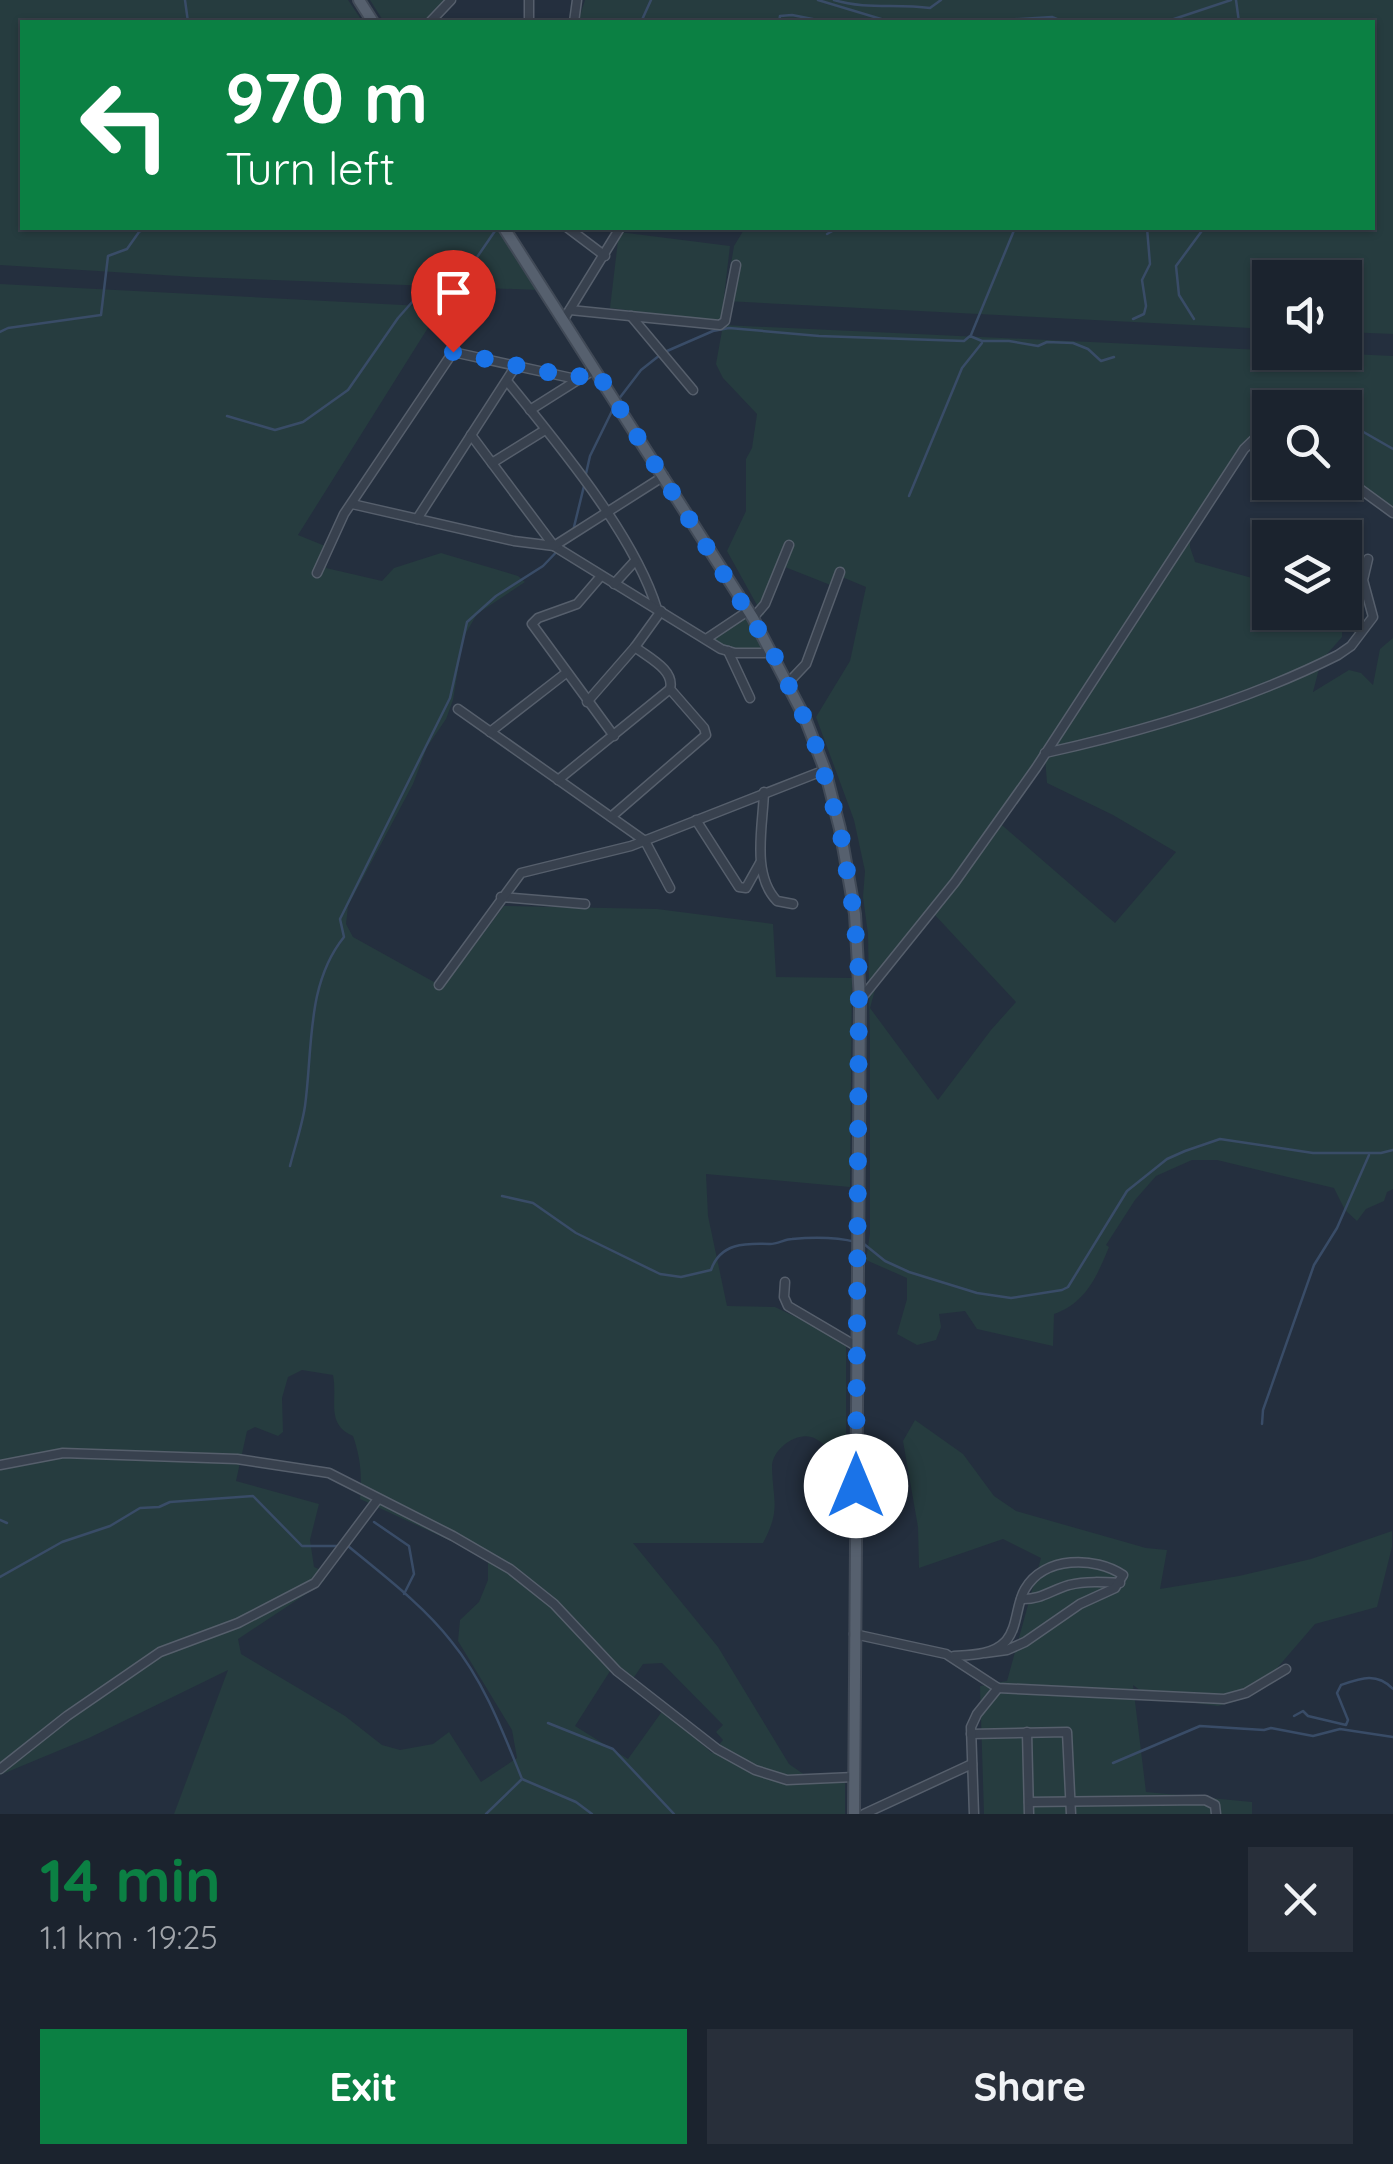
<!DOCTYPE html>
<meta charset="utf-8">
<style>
:root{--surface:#1b232e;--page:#282f3a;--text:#f1f3f6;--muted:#a0a4aa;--line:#39404a;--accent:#0b8043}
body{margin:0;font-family:Quicksand,sans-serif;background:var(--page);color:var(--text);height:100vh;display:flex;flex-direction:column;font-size:38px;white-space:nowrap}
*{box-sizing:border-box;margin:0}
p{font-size:32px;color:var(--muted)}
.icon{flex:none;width:55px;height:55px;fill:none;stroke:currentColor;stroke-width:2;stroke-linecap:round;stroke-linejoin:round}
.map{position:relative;height:1814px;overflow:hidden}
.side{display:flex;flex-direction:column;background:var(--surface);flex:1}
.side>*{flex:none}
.top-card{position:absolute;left:20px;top:20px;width:1355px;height:210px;border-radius:0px;box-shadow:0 2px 8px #0004,0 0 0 2px var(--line);background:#0b8043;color:#fff;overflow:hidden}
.controls{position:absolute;left:1252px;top:260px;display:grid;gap:20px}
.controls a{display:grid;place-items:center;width:110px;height:110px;border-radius:0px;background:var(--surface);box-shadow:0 2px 8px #0004,0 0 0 2px var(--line);font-size:50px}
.pin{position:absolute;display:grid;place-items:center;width:85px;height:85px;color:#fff;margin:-102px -42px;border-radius:50% 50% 50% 0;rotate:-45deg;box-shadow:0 0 10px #0007}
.pin .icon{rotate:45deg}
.me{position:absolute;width:110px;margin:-55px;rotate:0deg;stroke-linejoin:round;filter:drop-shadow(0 0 8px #0008)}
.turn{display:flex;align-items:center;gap:35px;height:210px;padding:0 40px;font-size:45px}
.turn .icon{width:130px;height:130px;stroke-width:2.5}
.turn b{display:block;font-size:70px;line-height:85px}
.round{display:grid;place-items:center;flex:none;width:105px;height:105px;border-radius:0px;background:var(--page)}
.overview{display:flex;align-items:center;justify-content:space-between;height:170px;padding:0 40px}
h1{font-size:60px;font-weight:700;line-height:75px;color:var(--accent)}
.action{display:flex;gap:20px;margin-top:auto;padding:20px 40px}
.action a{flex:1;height:115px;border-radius:0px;background:var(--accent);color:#fff;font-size:40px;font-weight:700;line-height:115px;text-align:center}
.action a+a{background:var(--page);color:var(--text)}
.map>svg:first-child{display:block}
</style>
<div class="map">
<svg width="1393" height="1814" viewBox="0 0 1393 1814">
<rect width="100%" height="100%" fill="#242f3e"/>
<!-- green -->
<g fill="#263c3f" fill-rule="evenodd">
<polygon points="0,0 348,0 363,22 22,22 22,228 499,228 539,290 195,277 0,265"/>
<polygon points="370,0 450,0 427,22 384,22"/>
<polygon points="585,0 1393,0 1393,334 1345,332 1345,278 1270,278 1270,329 725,301 734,246 745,228 1372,228 1372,22 578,22"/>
<polygon points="619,232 730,246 721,322 610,308"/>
<path d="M0 284 441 307 298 535 330 548 326 568 382 581 394 568 441 553 518 576 525 582 477 614 463 638 453 700 446 719 427 747 413 784 348 906 346 924 353 937 443 987 504 906 657 909 773 924 776 977 852 978 850 1187 706 1174 708 1216 727 1306 775 1307 846 1341V1465C837 1457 827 1445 816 1439 799 1429 771 1449 772 1468 773 1502 781 1509 763 1543H633L718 1647 789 1764 812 1780 845 1775V1814H174L228 1670 89 1738 0 1775ZM302 1370 333 1375C338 1400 325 1424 353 1436 361 1459 362 1476 360 1499L488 1558V1580L479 1602 460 1620 458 1641 512 1730 517 1758 481 1782 449 1732 433 1744 400 1750 382 1745 345 1716 241 1654 238 1639 315 1588 324 1581 326 1572 314 1567 310 1540 319 1504 236 1481 247 1431 255 1427 278 1436 283 1432 282 1398 288 1377ZM662 1663 723 1725 716 1732 723 1740 712 1753 663 1710 628 1759 575 1726 612 1668 630 1683 643 1664Z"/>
<path d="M723 325 1393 356V514L1343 483 1345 408H1270V426C1248 444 1189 518 1190 547 1190 548 1195 560 1195 562L1252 578 1270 557V612L1342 613V637L1321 661 1313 692 1349 670 1361 673 1373 685 1380 649 1393 638V1189L1387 1192 1384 1201 1366 1209 1357 1221 1345 1210 1334 1188 1217 1160H1192L1156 1176 1135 1200 1106 1245 1109 1247C1097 1276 1086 1303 1054 1314L1053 1346 977 1329 965 1311 939 1314 941 1327 936 1340 917 1345 897 1334 907 1299V1278L866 1260 870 1233V1043L868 934 863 897 865 871 854 820 816 717 850 661 866 587 842 577 833 586 785 567 763 616 727 551 746 511V459L752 448 757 414 723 378 716 364ZM1048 742 1045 757 1047 783 1113 815 1176 852 1115 923 996 820ZM934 914 1016 1002 991 1030 938 1100 870 1008 878 979Z"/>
<polygon points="748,616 769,651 722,647 710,639"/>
<polygon points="915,1420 963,1454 994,1496 1016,1511 1146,1548 1167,1550 1160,1589 1239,1576 1311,1559 1392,1531 1392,1547 1377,1607 1315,1624 1272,1674 1232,1702 1218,1706 1165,1699 1148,1696 1133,1685 1146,1792 1252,1802 1252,1814 984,1814 980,1686 1007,1681 1041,1558 1003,1539 919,1568 918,1527 903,1441"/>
</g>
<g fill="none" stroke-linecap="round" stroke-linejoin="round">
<!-- stream -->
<g stroke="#394c67" stroke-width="2.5">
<polyline points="185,0 188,22"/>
<polyline points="818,0 891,22"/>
<path d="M834 0C867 10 897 3 930 8L941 0"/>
<polyline points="1236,0 1239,22"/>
<polyline points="641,22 651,0"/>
<polyline points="779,22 780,16 792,15 828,22"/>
<polyline points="970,22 1052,17 1064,22"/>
<polyline points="1165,22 1231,0"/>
<polyline points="827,234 838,228"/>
<polyline points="1133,319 1144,314 1146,306 1142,280 1150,264 1147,228"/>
<polyline points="1194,319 1179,295 1176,266 1204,228"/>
<polyline points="0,332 8,328 101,315 108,256 127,249 139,232 147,228"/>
<polyline points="971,335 1015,228"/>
<polyline points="667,351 713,331 729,328 819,336 964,341 970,336 982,341 1009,341 1038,346 1047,342 1073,343 1088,349 1101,361 1114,357"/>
<polyline points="618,400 641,370 660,355"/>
<polyline points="227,416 275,430 303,422 348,390 398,318 446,264 455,261 471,266 497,228"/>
<polyline points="1353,426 1393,449"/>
<polyline points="585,478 590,456 614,407"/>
<polyline points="909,496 962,368 982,343"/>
<polyline points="573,531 584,486"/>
<path d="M290 1166C295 1146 302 1126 305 1106 313 1048 306 984 344 937L340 919 450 698 467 622 496 596 543 566 566 542"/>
<path d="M502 1196 533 1203 576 1233 660 1274 681 1277 711 1270C720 1243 745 1243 770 1244 777 1244 786 1239 792 1239 814 1237 836 1237 856 1242"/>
<polyline points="864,1244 885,1261 909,1272 977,1293 1011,1298 1062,1290 1068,1287 1127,1191 1167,1159 1185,1151 1220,1139 1313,1153 1381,1153 1393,1150"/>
<polyline points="1262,1424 1263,1410 1314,1265 1337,1228 1369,1155"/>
<polyline points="0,1520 7,1523"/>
<polyline points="374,1522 409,1546 414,1574 404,1594"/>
<path d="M0 1577 62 1542 110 1526 140 1508 159 1507 170 1502 253 1496 302 1546H348C383 1575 423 1605 451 1641 484 1681 503 1732 522 1779L576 1802 592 1814"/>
<path d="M1294 1716 1303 1711 1308 1716 1346 1725 1348 1720 1337 1693 1341 1685C1361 1678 1377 1672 1393 1689"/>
<polyline points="548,1723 613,1749 674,1814"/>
<polyline points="1113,1763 1200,1726 1264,1730 1271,1728 1313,1736 1340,1729 1393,1737"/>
<polyline points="486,1814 521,1780"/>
</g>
<defs>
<g id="minor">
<polyline points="529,0 529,22"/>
<polyline points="430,22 451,0"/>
<polyline points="574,22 577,0"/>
<polyline points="568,228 605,256"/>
<polyline points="570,310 720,325 725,321 736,265"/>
<polyline points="631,316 693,390"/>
<polyline points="564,319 620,228"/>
<path d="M507 381C557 443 634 534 657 609"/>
<polyline points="530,410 595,369"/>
<polyline points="471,435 554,546 721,649 735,653 773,653"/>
<polyline points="492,463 545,430"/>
<polyline points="1345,478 1393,513"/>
<polyline points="352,504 514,541 554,546 664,476"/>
<polyline points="417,519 517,364"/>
<polyline points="317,573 344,514 453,352 576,379"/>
<polyline points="601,576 577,604 538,618 532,624 614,736"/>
<polyline points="614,584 635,561"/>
<polyline points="753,618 765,604 789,545"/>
<polyline points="706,639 748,611"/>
<polyline points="728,651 750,698"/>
<polyline points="788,683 806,664 840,572"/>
<polyline points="587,702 635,647"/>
<polyline points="458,709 645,841 670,888"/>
<polyline points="490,732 566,673"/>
<path d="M1045 753C1145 731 1247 701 1338 655L1351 646 1373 617 1363 580 1368 559"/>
<polyline points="558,780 670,689"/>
<path d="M764 792C763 826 751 874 777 901L793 904"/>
<path d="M611 817 706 735 704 728 670 689C675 670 649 658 635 647L661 611"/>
<polyline points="696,820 739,887 746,888 760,863"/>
<polyline points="501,897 585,904"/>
<polyline points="439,985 521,873 631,846 825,770"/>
<polyline points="860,1000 955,882 1036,768 1244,449 1270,424"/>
<polyline points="785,1282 784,1297 788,1306 856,1346"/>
<polyline points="0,1465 63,1453 237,1459 329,1473 453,1536 510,1569 554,1604 617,1671 717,1749 755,1770 787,1780 854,1777"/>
<path d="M1021 1599C1041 1600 1051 1590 1069 1585 1086 1581 1103 1582 1120 1583"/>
<polyline points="854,1634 946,1654 998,1688 1224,1699 1246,1693 1286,1669"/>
<path d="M954 1656C972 1655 993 1655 1006 1641 1018 1627 1016 1604 1025 1589 1044 1556 1095 1556 1123 1575L1115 1588 1080 1604 1025 1642 1007 1650 985 1653"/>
<polyline points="1027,1732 1029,1814"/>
<polyline points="971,1734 1067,1732 1071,1814"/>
<polyline points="0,1769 67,1716 160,1652 238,1623 315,1583 378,1499"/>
<polyline points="1029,1802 1205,1800 1215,1805 1216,1814"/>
<polyline points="864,1814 972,1764"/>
<polyline points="974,1814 971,1727 977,1714 998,1688"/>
</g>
<g id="major">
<polyline points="359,0 373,22"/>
<polyline points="504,228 753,618 805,718 825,770 840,829 855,914 860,1000 854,1814"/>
</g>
</defs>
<!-- minor casing -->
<use href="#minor" stroke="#565f6c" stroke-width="11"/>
<!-- major casing -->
<use href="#major" stroke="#414a57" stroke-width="14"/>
<!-- minor -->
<use href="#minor" stroke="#38414e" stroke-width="8"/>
<!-- major -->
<use href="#major" stroke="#56606e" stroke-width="10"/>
</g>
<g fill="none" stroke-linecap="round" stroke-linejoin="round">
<!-- route -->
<polyline stroke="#1a73e8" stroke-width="18" stroke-dasharray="0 32.4" points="453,352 576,378 595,369 773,653 813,736 840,829 854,914 859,974 856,1486"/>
</g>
</svg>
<div class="controls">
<a><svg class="icon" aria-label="sound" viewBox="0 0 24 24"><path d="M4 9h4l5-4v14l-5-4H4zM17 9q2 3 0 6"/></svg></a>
<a><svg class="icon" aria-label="search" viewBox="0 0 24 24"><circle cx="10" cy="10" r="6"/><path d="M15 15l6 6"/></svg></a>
<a><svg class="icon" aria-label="layers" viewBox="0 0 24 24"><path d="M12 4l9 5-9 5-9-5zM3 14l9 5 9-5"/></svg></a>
</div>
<div class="pin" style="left:453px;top:352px;background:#d93025"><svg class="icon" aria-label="arrive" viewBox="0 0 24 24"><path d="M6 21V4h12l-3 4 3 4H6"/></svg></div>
<svg class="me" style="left:856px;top:1486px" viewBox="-20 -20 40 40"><circle r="19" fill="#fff"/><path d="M0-13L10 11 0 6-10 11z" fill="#1a73e8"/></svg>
<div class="top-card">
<div class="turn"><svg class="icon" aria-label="left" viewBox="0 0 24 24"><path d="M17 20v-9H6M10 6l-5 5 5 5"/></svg><div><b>970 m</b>Turn left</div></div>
</div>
</div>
<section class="side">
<div class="overview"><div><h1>14 min</h1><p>1.1 km · 19:25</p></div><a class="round"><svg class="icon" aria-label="close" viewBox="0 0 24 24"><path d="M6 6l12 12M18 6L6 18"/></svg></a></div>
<div class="action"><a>Exit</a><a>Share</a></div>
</section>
